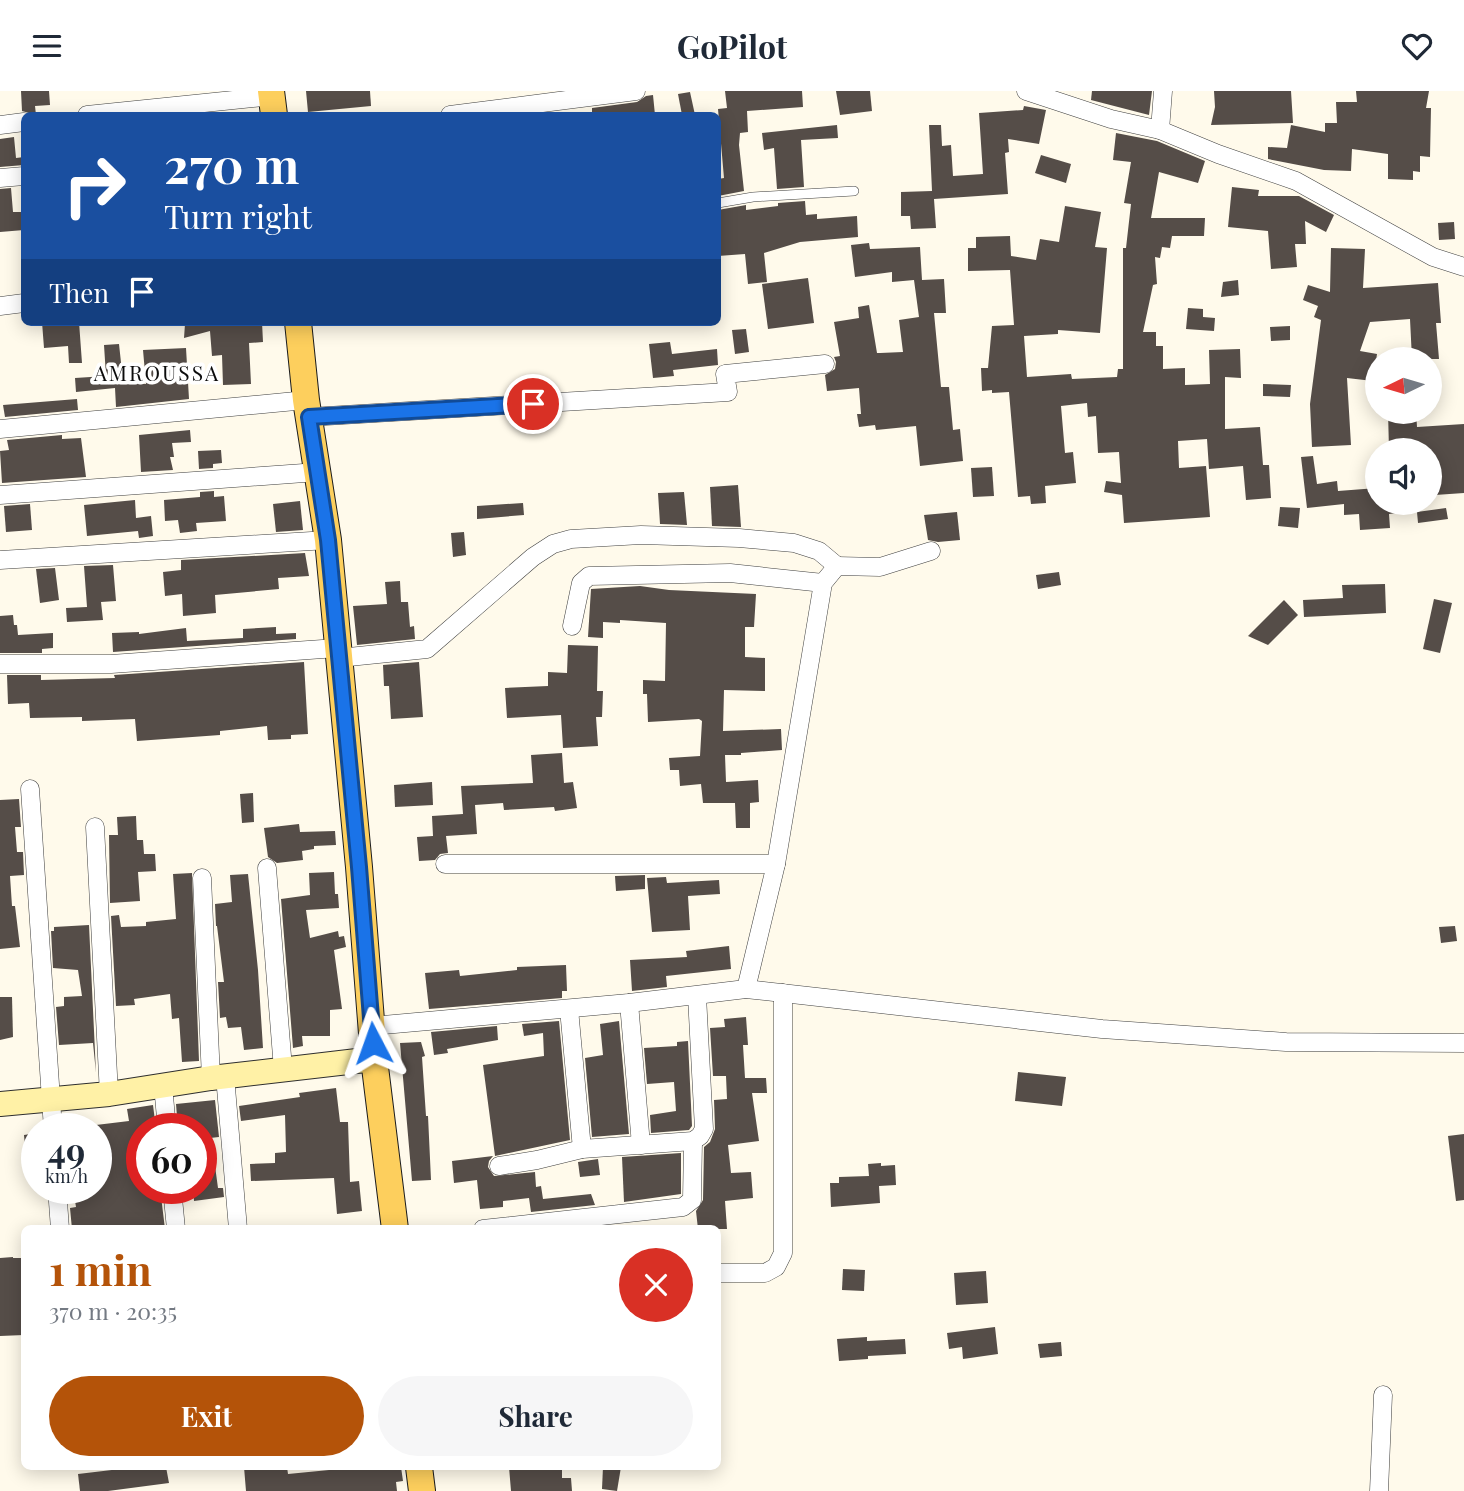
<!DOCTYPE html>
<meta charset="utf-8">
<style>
:root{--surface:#fff;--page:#f6f6f7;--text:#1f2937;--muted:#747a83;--accent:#b45309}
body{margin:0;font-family:"Playfair Display",serif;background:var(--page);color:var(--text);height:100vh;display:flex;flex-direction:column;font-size:26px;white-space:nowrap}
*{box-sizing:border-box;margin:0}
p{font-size:23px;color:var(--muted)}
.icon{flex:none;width:38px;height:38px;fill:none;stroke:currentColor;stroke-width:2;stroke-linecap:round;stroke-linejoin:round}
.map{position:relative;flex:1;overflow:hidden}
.side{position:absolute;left:21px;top:1134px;width:700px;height:245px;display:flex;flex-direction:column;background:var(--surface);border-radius:10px;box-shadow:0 4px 18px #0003}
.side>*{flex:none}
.banner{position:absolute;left:21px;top:21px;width:700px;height:214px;border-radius:10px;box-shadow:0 4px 18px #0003;background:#1a4fa0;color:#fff;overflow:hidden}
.needle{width:46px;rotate:265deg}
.tools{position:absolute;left:1365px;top:256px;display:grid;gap:14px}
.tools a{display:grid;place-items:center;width:77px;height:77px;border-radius:50%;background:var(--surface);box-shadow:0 4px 18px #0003;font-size:35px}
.speed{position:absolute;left:21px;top:1022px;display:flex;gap:14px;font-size:35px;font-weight:700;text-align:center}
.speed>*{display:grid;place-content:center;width:91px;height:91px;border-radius:50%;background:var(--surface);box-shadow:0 4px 18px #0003;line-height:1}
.speed small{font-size:18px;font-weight:400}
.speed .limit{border:10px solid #d22;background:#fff;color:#111}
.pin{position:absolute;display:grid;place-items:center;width:60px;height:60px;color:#fff;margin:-30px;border:4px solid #fff;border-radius:50%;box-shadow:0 2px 7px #0007}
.me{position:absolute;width:77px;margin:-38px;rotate:356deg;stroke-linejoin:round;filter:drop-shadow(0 0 5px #0008)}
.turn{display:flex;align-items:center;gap:24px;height:147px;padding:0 28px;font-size:32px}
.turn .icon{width:91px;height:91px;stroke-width:2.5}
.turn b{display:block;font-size:49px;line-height:60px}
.then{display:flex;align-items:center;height:66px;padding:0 28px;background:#0003;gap:14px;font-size:26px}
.round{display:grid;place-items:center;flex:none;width:74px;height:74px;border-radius:37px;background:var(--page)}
.summary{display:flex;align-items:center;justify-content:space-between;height:119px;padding:0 28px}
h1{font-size:42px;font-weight:700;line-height:52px;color:var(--accent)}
.button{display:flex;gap:14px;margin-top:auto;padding:14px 28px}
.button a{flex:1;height:80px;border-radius:42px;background:var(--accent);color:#fff;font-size:28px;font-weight:700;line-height:80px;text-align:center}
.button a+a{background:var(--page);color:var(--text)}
header{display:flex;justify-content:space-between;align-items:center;height:91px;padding:0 28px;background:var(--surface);font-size:32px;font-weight:700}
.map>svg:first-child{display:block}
</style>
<header><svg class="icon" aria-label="menu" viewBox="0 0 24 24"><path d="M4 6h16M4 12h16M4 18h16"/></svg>GoPilot<svg class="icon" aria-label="heart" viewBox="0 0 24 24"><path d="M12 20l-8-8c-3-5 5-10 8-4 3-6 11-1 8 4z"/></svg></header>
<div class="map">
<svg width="1464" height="1400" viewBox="0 0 1464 1400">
<rect width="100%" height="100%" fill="#fffaeb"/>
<!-- building -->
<g fill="#554d48">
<polygon points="21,0 49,0 50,14 35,15 36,24 22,20"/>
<polygon points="306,0 370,0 371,15 308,21"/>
<polygon points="725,0 802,0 803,16 747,20 748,41 740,42 739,54 744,100 718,105 718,88 724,87 718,18 727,17"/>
<polygon points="836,0 870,0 872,20 840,24"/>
<polygon points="1092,0 1152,0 1149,24 1091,9"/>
<polygon points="1214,0 1291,0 1293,32 1211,34 1215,16"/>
<polygon points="1356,0 1429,0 1426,17 1431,17 1430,66 1420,65 1420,81 1413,80 1413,89 1388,88 1388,63 1352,58 1351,80 1324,79 1268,68 1268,56 1287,57 1291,34 1325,41 1325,32 1337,32 1336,11 1357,11"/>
<polygon points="690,1 695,24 682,24 678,3"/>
<polygon points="653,4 655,24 592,24 592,17 637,11 646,5"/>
<polygon points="1024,15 1046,19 1039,53 1008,48 1009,61 1005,62 1008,103 934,108 936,137 911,138 910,125 901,125 901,101 932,100 929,34 941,34 942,55 951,54 953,85 983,83 979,22 1023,19"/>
<polygon points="837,34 838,47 801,49 804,96 777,98 774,57 764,59 762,42"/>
<polygon points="1116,42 1157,50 1205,70 1198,92 1159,81 1151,127 1205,127 1204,145 1172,145 1170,157 1162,156 1160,167 1155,166 1157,193 1153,194 1143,241 1156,241 1156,255 1163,255 1163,278 1185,277 1185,294 1210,293 1209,259 1240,258 1241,287 1225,286 1225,338 1260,336 1263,374 1269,374 1271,407 1246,409 1243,375 1209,378 1207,348 1178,350 1179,377 1206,375 1210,426 1124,432 1122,404 1104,401 1106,390 1121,392 1119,361 1098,362 1096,325 1088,326 1087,312 1061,315 1065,362 1073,361 1076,392 1045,395 1046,412 1031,413 1030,405 1018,406 1009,301 992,302 992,299 982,300 981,277 988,277 992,235 1014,234 1010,179 968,180 968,157 976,157 976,146 1010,145 1011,165 1036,169 1040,148 1059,151 1065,115 1101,121 1095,156 1107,157 1100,242 1058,239 1058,243 1024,245 1027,286 1071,283 1072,288 1117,286 1118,278 1123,278 1123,157 1126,157 1131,113 1124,112 1131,71 1113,69"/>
<polygon points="14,46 16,67 24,66 24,74 0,76 0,48"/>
<polygon points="1041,64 1071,73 1066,92 1035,82"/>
<polygon points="1232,96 1259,99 1258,105 1299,105 1334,124 1326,141 1305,130 1306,153 1295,153 1297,176 1271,178 1268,140 1228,136"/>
<polygon points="11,97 13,121 24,121 24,139 0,141 0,98"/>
<polygon points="805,110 806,124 817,123 817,128 857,125 858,146 800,151 764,162 767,191 748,193 745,163 718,165 718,119 746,114 746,119 778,115 778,112"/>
<polygon points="1454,131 1455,148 1439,149 1438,132"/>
<polygon points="869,152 870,158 920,156 922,189 944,188 946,222 934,222 941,296 949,296 953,339 960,338 963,370 920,375 916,335 876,339 875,334 859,336 857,323 861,323 859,297 827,300 825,284 835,278 836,271 834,266 840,265 834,231 859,227 858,216 869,214 877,262 880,262 903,261 899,229 919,226 914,189 892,191 892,181 855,186 851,154"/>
<polygon points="1331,157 1365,158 1363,197 1438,192 1441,232 1436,232 1439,268 1412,268 1410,228 1370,231 1360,260 1377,263 1373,290 1347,287 1351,354 1312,356 1310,313 1321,229 1314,226 1318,215 1303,209 1308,194 1330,201"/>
<polygon points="808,187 814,232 768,238 762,193"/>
<polygon points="1238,189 1239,204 1221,206 1223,191"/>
<polygon points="1188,217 1203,218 1203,226 1215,227 1214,240 1186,238"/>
<polygon points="42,231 79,231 82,272 69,272 68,255 44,257"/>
<polygon points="209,231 262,231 263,251 249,252 251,293 223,294 222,264 212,265 210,240 184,247 185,233 210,234"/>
<polygon points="1290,235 1290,249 1271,250 1270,236"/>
<polygon points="746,238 749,261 735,263 732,239"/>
<polygon points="670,251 672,263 717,258 718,274 673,279 674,285 653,287 649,253"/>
<polygon points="119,253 123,290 146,293 143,259 186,257 189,308 116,316 115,297 76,301 75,287 106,285 104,254"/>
<polygon points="1263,293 1291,294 1290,306 1263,305"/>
<polygon points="77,308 78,319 5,326 3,314"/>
<polygon points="1388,320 1416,320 1417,336 1464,333 1464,402 1435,404 1432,391 1430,391 1430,359 1389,359"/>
<polygon points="190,339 191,351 172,352 174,366 170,366 173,379 141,381 139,344"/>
<polygon points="62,344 62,348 81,347 86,386 2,392 0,360 9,359 7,349"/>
<polygon points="221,359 222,372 213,373 213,377 199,378 198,360"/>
<polygon points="1313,365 1317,393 1337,390 1338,400 1377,397 1377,411 1419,411 1419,419 1389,423 1390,437 1360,439 1359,423 1344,424 1344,413 1307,417 1301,366"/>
<polygon points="992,376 994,405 973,406 971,377"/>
<polygon points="738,394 741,436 712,435 710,396"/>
<polygon points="214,400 214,406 224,405 226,430 196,432 197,440 180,442 178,429 165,430 164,409 200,406 200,401"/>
<polygon points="684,401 687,434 660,433 658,402"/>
<polygon points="135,409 136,427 151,425 153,445 139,447 138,440 87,445 84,414"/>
<polygon points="300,410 303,439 276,441 273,413"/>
<polygon points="523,412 524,424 477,428 477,415"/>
<polygon points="30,413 32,439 6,441 4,415"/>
<polygon points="1280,416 1300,417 1298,437 1278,435"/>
<polygon points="1446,417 1448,428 1418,432 1417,421"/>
<polygon points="957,421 960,449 938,451 928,449 924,424"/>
<polygon points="464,441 466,464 453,466 451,442"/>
<polygon points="305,462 309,485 278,487 279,498 215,504 216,522 183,525 182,503 165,505 163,481 181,479 181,469"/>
<polygon points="113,474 116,510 101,511 103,529 67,531 66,517 87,516 84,475"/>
<polygon points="55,477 59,509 40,512 36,478"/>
<polygon points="1059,481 1061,494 1038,498 1036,484"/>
<polygon points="400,490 401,511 408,511 410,536 414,535 415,548 357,554 353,515 387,513 385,491"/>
<polygon points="1385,493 1386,522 1304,526 1303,509 1343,507 1342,494"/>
<polygon points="640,495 669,499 756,503 754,536 745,536 745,566 765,567 765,600 724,599 723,640 781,638 782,659 741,662 741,664 725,664 726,691 758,689 759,711 750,712 750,737 736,737 735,712 703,712 701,693 680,695 679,679 670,679 669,667 700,665 702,630 699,628 648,631 647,603 643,603 643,589 665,590 666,532 620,529 620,532 603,531 603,547 588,546 591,498"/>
<polygon points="1434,508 1452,512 1440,562 1423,558"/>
<polygon points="1284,509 1298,524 1268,554 1248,545"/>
<polygon points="13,524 14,534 17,534 18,544 53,542 53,557 42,558 42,562 0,562 0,525"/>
<polygon points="276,536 276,543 296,542 296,548 113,561 112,542 139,541 139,543 186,537 187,550 243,547 243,538"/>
<polygon points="568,554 598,555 597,600 603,600 602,626 596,626 598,655 563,657 561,624 507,627 505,597 548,595 548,581 567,582"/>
<polygon points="304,571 308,643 291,644 291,648 268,649 267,635 220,640 220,644 137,650 135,628 82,630 82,626 30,627 29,612 8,613 7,584 41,584 41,589 115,587 114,584"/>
<polygon points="419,571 423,626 391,628 389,595 384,595 383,574"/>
<polygon points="562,662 564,692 573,691 577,717 555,720 554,716 504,719 503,712 475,714 477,743 446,745 448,762 440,763 435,769 419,770 417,746 433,745 432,725 463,723 461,695 533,692 531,664"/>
<polygon points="432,691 433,714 395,716 394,694"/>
<polygon points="253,702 254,731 242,732 240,703"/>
<polygon points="19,708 21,736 15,736 17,761 23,761 24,784 10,785 12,815 15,815 20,856 0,858 0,709"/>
<polygon points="136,725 137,749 143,749 144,763 155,763 156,780 138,781 140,810 110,812 109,744 118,744 117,726"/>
<polygon points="299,733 300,741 335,740 336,754 314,755 314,758 302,760 303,769 277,772 268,766 264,737"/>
<polygon points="334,781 335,803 338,803 339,817 306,819 310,847 338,840 339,846 344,845 346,856 334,859 342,918 330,919 330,945 302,945 303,955 293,957 281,808 310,804 309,782"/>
<polygon points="192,782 199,970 182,971 179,927 172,928 170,903 134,908 135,914 116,915 111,825 119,824 121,836 146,835 146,831 176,828 173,783"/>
<polygon points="248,783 258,879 263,957 244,959 241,936 228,937 226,926 220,927 218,891 224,891 217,835 216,835 215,813 232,811 230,784"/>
<polygon points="645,784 645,798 616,800 615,785"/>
<polygon points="666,786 667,792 719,789 720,803 688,805 690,839 652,841 647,787"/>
<polygon points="89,834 96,982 93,952 59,954 56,916 64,915 64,906 82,905 78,879 53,877 51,840 54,840 54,836"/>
<polygon points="1455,835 1457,850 1441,852 1439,836"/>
<polygon points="729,855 731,878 666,885 667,896 632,900 630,869 687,866 686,860"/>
<polygon points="566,874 567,900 562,900 562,907 429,918 425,882 459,879 460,885 517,879 517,876"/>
<polygon points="0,906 12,906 13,946 0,949"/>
<polygon points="746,926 748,954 743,954 745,987 766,987 767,1002 752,1002 759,1050 728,1054 731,1082 751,1081 753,1107 725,1110 727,1138 698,1138 696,1120 703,1109 704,1056 710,1051 715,1038 714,1009 727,1008 726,985 713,985 710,937 725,936 724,928"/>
<polygon points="559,930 570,1049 495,1065 483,974 544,965 543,942 524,945 522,933"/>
<polygon points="619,930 629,1043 592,1046 585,967 603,964 600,933"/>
<polygon points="497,935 498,949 447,958 448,962 434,964 431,941"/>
<polygon points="688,950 692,1035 689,1039 651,1042 650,1024 676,1020 674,991 647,993 644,957 677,955 677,951"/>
<polygon points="421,951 425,965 422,966 426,1025 428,1025 431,1089 412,1090 400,952"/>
<polygon points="1018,981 1066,986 1062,1015 1015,1010"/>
<polygon points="336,997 340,1031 348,1031 350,1091 359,1090 362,1120 337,1123 334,1087 251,1090 250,1073 275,1072 275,1062 286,1061 285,1024 241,1030 239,1015 300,1006 299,1002"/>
<polygon points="215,1009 219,1046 201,1048 201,1038 178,1038 176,1013"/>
<polygon points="153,1014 156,1038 142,1038 142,1097 160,1097 165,1138 72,1138 70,1117 76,1116 73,1097 96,1097 96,1034 129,1030 127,1018"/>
<polygon points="37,1042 37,1087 28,1087 24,1044"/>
<polygon points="1464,1043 1464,1109 1456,1110 1448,1045"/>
<polygon points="681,1062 681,1103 624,1111 622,1066"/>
<polygon points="493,1065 489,1070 488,1076 494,1085 535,1081 536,1096 541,1095 543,1108 591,1103 595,1114 531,1121 529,1107 503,1110 503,1116 480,1118 477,1089 454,1092 452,1070"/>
<polygon points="598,1068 600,1084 580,1086 578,1071"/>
<polygon points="881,1072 881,1075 895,1074 896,1094 879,1095 880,1112 831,1116 830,1092 839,1092 839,1086 869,1085 868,1073"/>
<polygon points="215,1075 218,1097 223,1097 224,1106 194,1110 193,1097 201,1097 201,1076"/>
<polygon points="13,1166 13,1167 24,1167 24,1244 0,1245 0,1167"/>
<polygon points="843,1178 865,1179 864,1200 842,1199"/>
<polygon points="986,1180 988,1212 956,1214 954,1182"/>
<polygon points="995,1236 998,1263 963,1268 962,1256 949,1258 947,1242"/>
<polygon points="867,1246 867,1250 905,1248 906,1263 868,1265 868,1268 839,1270 837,1248"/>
<polygon points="1061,1251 1062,1265 1040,1267 1038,1253"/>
<polygon points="137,1376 166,1376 169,1392 108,1400 80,1400 78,1383"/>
<polygon points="244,1376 287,1376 288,1383 329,1379 329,1376 401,1376 403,1390 396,1391 397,1400 246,1400"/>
<polygon points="509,1376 562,1376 562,1387 571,1387 572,1400 511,1400"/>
<polygon points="603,1376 621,1376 617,1400 602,1398"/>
</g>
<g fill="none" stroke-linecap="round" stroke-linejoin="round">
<defs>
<polyline id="lane" points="718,112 753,106 854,100"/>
<g id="street">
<polyline points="1026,0 1111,28 1160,39 1218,63 1296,90 1433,166 1464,176"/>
<polyline points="87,24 272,5"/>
<polyline points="450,24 636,0"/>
<polyline points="0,34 24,31"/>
<polyline points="1160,39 1163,0"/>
<polyline points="0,87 24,85"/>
<polyline points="0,215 24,212"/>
<polyline points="309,326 728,301 725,283 825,273"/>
<polyline points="0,338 306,309"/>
<polyline points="0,404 318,381"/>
<polyline points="0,469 328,449"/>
<polyline points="572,535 581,492 589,485 730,482 823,492"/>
<polyline points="339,567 427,558 533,466 553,453 571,448 641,444 739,447 794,452 819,460 837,475"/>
<polyline points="0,573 111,573 337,557"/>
<polyline points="30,698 53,1038"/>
<polyline points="95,736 109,1003"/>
<polyline points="445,773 776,773"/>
<polyline points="267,777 283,978"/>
<polyline points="202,787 211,987"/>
<polyline points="746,898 776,773 823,492 837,475 880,476 931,460"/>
<polyline points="629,912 641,1054"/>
<polyline points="569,918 582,1058"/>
<polyline points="372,935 629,912 746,898 1102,938 1286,951 1464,952"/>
<polyline points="225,985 238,1138"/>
<polyline points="163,994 167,1038"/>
<polyline points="499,1075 537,1069 582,1058 693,1050 700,1045 704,1038 697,905"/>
<polyline points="57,1097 60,1138"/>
<polyline points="172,1097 176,1138"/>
<polyline points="483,1138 683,1116 692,1109 693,1050"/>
<polyline points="718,1182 765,1182 776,1176 783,1162 783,902"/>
<polyline points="1379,1400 1383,1304"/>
</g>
<polyline id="secondary" points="0,1013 109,1003 211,987 374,968"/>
<g id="primary">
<polyline points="271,0 274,24"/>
<polyline points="298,231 306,309 328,449 359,776 374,968 395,1138"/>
<polyline points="419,1376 422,1400"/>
</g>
</defs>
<!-- lane casing -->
<use href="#lane" stroke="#3f3f3f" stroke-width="10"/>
<!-- street casing -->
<use href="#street" stroke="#3f3f3f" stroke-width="19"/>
<!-- secondary casing -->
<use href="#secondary" stroke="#2e2e2e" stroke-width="26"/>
<!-- primary casing -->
<use href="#primary" stroke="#1d1d1d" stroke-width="28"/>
<!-- lane -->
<use href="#lane" stroke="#fff" stroke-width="9"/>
<!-- street -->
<use href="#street" stroke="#fff" stroke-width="18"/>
<!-- secondary -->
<use href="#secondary" stroke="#fff1a6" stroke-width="24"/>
<!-- primary -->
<use href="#primary" stroke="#fdcf5d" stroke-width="26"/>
</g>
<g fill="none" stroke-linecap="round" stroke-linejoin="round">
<defs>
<polyline id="route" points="373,952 359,776 328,449 309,326 533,313"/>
</defs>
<!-- route casing -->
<use href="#route" stroke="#114b97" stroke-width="18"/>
<!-- route -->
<use href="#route" stroke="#1a73e8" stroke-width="12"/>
</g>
<g text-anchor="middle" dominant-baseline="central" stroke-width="7" stroke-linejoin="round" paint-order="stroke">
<!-- quarter labels -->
<g font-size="21" letter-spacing="2" fill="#0c0c0c" stroke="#fff">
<text x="157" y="281">AMROUSSA</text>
</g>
</g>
</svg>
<div class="tools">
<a><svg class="needle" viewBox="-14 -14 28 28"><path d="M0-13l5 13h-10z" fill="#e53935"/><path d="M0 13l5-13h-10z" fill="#747a83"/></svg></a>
<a><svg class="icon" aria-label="sound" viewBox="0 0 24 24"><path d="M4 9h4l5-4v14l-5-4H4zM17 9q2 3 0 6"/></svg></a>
</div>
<div class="speed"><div>49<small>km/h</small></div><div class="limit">60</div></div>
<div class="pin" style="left:533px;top:313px;background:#d93025"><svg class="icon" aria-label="arrive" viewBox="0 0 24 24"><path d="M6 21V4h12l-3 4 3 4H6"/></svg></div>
<svg class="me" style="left:373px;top:952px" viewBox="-20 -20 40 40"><path d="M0-17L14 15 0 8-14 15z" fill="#1a73e8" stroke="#fff" stroke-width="4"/></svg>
<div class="banner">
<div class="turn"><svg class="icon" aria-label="right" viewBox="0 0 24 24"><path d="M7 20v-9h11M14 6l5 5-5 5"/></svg><div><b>270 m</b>Turn right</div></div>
<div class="then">Then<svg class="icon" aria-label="arrive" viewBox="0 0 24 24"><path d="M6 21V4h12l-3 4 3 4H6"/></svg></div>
</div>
<section class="side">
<div class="summary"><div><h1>1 min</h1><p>370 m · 20:35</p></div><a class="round" style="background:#d93025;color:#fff"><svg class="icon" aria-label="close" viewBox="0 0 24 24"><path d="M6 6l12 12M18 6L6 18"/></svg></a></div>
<div class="button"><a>Exit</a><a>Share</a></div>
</section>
</div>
